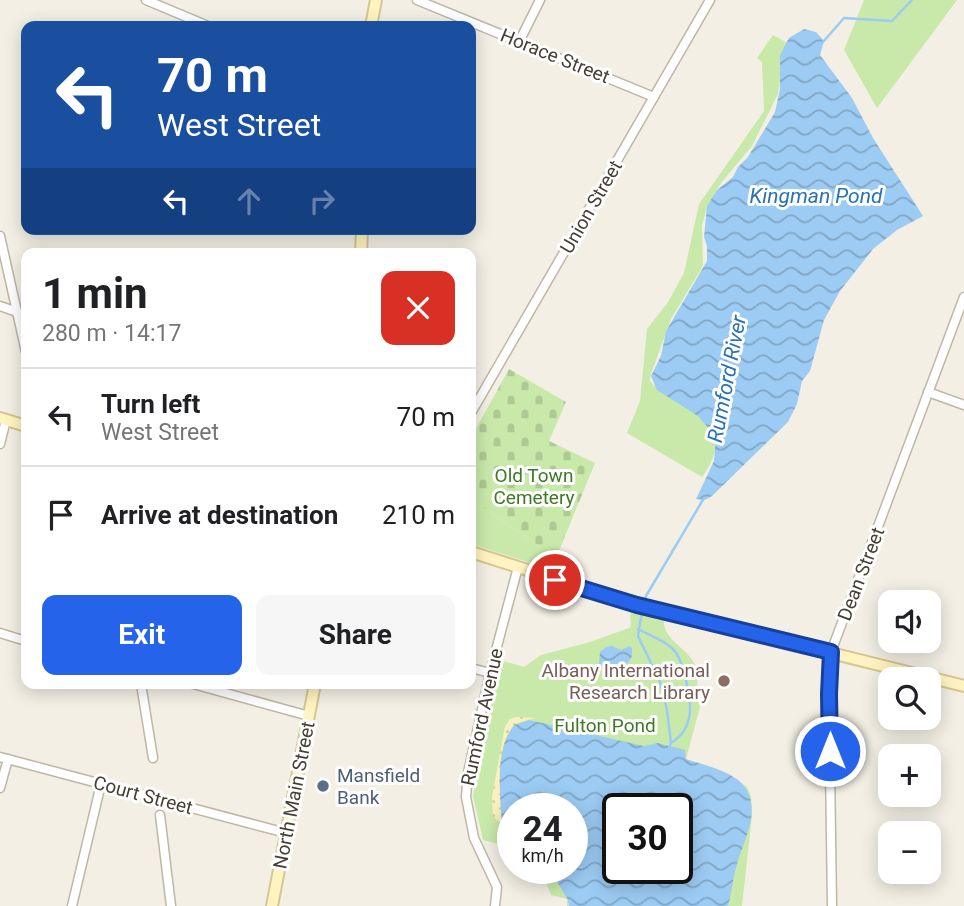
<!DOCTYPE html>
<meta charset="utf-8">
<style>
:root{--surface:#fff;--page:#f6f6f6;--text:#202124;--muted:#757577;--line:#e0e0e0;--accent:#2563eb}
body{margin:0;font-family:Roboto,sans-serif;background:var(--page);color:var(--text);height:100vh;display:flex;flex-direction:column;font-size:26px;white-space:nowrap}
*{box-sizing:border-box;margin:0}
p{font-size:23px;color:var(--muted)}
.icon{flex:none;width:38px;height:38px;fill:none;stroke:currentColor;stroke-width:2;stroke-linecap:round;stroke-linejoin:round}
.map{position:relative;flex:1;overflow:hidden}
.details{position:absolute;left:21px;top:248px;width:455px;height:441px;display:flex;flex-direction:column;background:var(--surface);border-radius:14px;box-shadow:0 4px 18px #0003}
.details>*{flex:none}
.banner{position:absolute;left:21px;top:21px;width:455px;height:214px;border-radius:14px;box-shadow:0 4px 18px #0003;background:#1a4fa0;color:#fff;overflow:hidden}
.fabs{position:absolute;left:878px;top:590px;display:grid;gap:14px}
.fabs a{display:grid;place-items:center;width:63px;height:63px;border-radius:14px;background:var(--surface);box-shadow:0 4px 18px #0003;font-size:35px}
.speed{position:absolute;left:497px;top:793px;display:flex;gap:14px;font-size:35px;font-weight:700;text-align:center}
.speed>*{display:grid;place-content:center;width:91px;height:91px;border-radius:50%;background:var(--surface);box-shadow:0 4px 18px #0003;line-height:1}
.speed small{font-size:18px;font-weight:400}
.speed .limit{border:4px solid #111;border-radius:10px;background:#fff;color:#111}
.pin{position:absolute;display:grid;place-items:center;width:60px;height:60px;color:#fff;margin:-30px;border:4px solid #fff;border-radius:50%;box-shadow:0 2px 7px #0007}
.me{position:absolute;width:77px;margin:-38px;rotate:0deg;stroke-linejoin:round;filter:drop-shadow(0 0 5px #0008)}
.turn{display:flex;align-items:center;gap:24px;height:147px;padding:0 21px;font-size:32px}
.turn .icon{width:91px;height:91px;stroke-width:2.5}
.turn b{display:block;font-size:49px;line-height:60px}
.lanes{display:flex;align-items:center;height:66px;padding:0 21px;background:#0003;justify-content:center;gap:35px;direction:ltr}
.lanes .off{opacity:.35}
.round{display:grid;place-items:center;flex:none;width:74px;height:74px;border-radius:14px;background:var(--page)}
.summary{display:flex;align-items:center;justify-content:space-between;height:119px;padding:0 21px}
h1{font-size:42px;font-weight:700;line-height:52px}
.cta{display:flex;gap:14px;margin-top:auto;padding:14px 21px}
.cta a{flex:1;height:80px;border-radius:14px;background:var(--accent);color:#fff;font-size:28px;font-weight:700;line-height:80px;text-align:center}
.cta a+a{background:var(--page);color:var(--text)}
ul{padding:0;list-style:none}
li{display:flex;align-items:center;gap:21px;height:98px;padding:0 21px;border-top:2px solid var(--line)}
li div{flex:1}
li b{display:block;font-size:26px}
li em{font-style:normal}
.map>svg:first-child{display:block}
</style>
<div class="map">
<svg width="964" height="906" viewBox="0 0 964 906">
<defs>
<pattern id="sand-dots" width="8" height="8" patternUnits="userSpaceOnUse" patternTransform="scale(1.75)"><rect width="8" height="8" fill="#faf0bd"/><path d="M2 2h.1M6 6h.1" fill="none" stroke="#d8cfa3" stroke-width="1.8" stroke-linecap="round"/></pattern>
<pattern id="cemetery-stones" width="16" height="16" patternUnits="userSpaceOnUse" patternTransform="scale(1.75)"><rect width="16" height="16" fill="#c9e9aa"/><path d="M2 7V4a2 2 0 0 1 4 0v3zM10 15v-3a2 2 0 0 1 4 0v3z" fill="#aec993"/></pattern>
<pattern id="water-waves" width="16" height="10" patternUnits="userSpaceOnUse" patternTransform="scale(1.75)"><rect width="16" height="10" fill="#9ccbf3"/><path d="M0 5q4-4 8 0t8 0" fill="none" stroke="#81a6c5"/></pattern>
</defs>
<rect width="100%" height="100%" fill="#f3efe4"/>
<!-- green -->
<g fill="#c9e9aa" fill-rule="evenodd">
<polygon points="864,0 957,0 877,108 844,50"/>
<path d="M773 35 786 42 778 94 752 146 721 183 708 205 702 225 703 266 671 319 651 374 650 381C658 390 667 394 677 400 713 421 729 440 702 477L627 433 640 401 647 329 668 302 684 273 699 204 764 111 762 62 757 58Z"/>
<polygon points="471,499 556,558 553,567 547,568 471,544"/>
<path d="M630 612 664 618C661 637 684 647 693 661 696 665 697 673 699 678L697 680 700 707 686 759 722 771 747 787 751 796 752 816 742 906H567V899L551 895 540 868H572V808H513V848L483 840 473 796 500 660 524 667 541 655 590 642 629 628 631 626ZM618 808H677V868H618Z"/>
</g>
<!-- sand -->
<path fill="url(#sand-dots)" d="M516 717 535 718C528 720 519 722 514 726 494 743 501 801 502 825L493 816 492 797 505 726 510 719Z"/>
<!-- cemetery -->
<polygon fill="url(#cemetery-stones)" points="509,369 566,402 549,441 595,463 556,558 471,499 471,444 477,427"/>
<!-- water -->
<g fill="url(#water-waves)" fill-rule="evenodd">
<polygon points="804,29 816,32 824,41 820,55 852,98 873,138 923,216 897,230 873,249 840,291 824,320 810,371 802,381 797,404 788,422 712,496 705,500 696,499 714,461 716,437 698,416 657,390 651,376 661,356 666,331 707,261 707,246 704,237 707,206 717,190 733,177 738,167 748,157 775,112 780,89 780,55 789,38"/>
<polygon points="612,646 621,650 630,646 632,648 632,656 628,663 604,671 599,663 600,652 606,647"/>
<path d="M529 720 644 746 658 743 685 750 686 759C703 765 733 771 744 786 762 809 744 840 737 864 733 877 732 892 728 906H569L568 900 549 868H572V808H513V838L504 833 502 829C501 797 493 752 514 725ZM618 808H677V868H618Z"/>
</g>
<g fill="none" stroke-linecap="round" stroke-linejoin="round">
<!-- stream -->
<g stroke="#9ccbf3" stroke-width="2.5">
<polyline points="823,42 844,18 892,21 912,0"/>
<polyline points="644,605 646,596 704,498"/>
<polyline points="642,611 638,636 660,682 667,710 671,743 669,748"/>
<path d="M638 629C649 635 663 640 672 648 679 655 682 664 684 673 692 699 696 728 671 743"/>
</g>
<defs>
<g id="minor">
<polyline points="146,0 208,26"/>
<polyline points="417,0 654,97"/>
<polyline points="519,42 540,0"/>
<polyline points="0,236 26,352"/>
<polyline points="0,306 17,312"/>
<polyline points="928,392 964,405"/>
<polyline points="471,413 710,0"/>
<polyline points="0,444 6,420"/>
<polyline points="0,633 26,641"/>
<polyline points="471,668 490,673"/>
<polyline points="141,684 153,758"/>
<polyline points="193,684 309,716"/>
<polyline points="0,757 286,833"/>
<polyline points="0,788 8,759"/>
<polyline points="160,815 171,906"/>
<polyline points="72,906 101,784"/>
<polyline points="495,906 497,887 474,838 466,797 468,773 490,673 518,567"/>
<polyline points="832,906 829,694 831,652 964,297"/>
</g>
<g id="secondary">
<polyline points="371,26 376,0"/>
<polyline points="361,254 362,229"/>
<polyline points="0,418 26,426"/>
<polyline points="471,552 637,605 964,686"/>
<polyline points="272,906 315,684"/>
</g>
</defs>
<!-- minor casing -->
<use href="#minor" stroke="#beb7a6" stroke-width="11"/>
<!-- secondary casing -->
<use href="#secondary" stroke="#d5c791" stroke-width="14"/>
<!-- minor -->
<use href="#minor" stroke="#fff" stroke-width="8"/>
<!-- secondary -->
<use href="#secondary" stroke="#fff4c1" stroke-width="10"/>
</g>
<g fill="none" stroke-linecap="round" stroke-linejoin="round">
<defs>
<polyline id="route" points="555,580 637,605 831,652 829,694 830,751"/>
</defs>
<!-- route casing -->
<use href="#route" stroke="#184099" stroke-width="18"/>
<!-- route -->
<use href="#route" stroke="#2563eb" stroke-width="12"/>
</g>
<!-- markers -->
<circle fill="#8d6e63" stroke="#fff" stroke-width="2.5" cx="724" cy="681" r="7"/>
<circle fill="#5c6f8a" stroke="#fff" stroke-width="2.5" cx="323" cy="786" r="7"/>
<g text-anchor="middle" dominant-baseline="central" stroke-width="6" stroke-linejoin="round" paint-order="stroke">
<!-- street labels -->
<g font-size="19" fill="#453f33" stroke="#fff">
<text transform="translate(555 56) rotate(22)">Horace Street</text>
<text transform="translate(591 207) rotate(-60)">Union Street</text>
<text transform="translate(861 574) rotate(-69)">Dean Street</text>
<text transform="translate(482 717) rotate(-78)">Rumford Avenue</text>
<text transform="translate(143 795) rotate(15)">Court Street</text>
<text transform="translate(294 795) rotate(-79)">North Main Street</text>
</g>
<!-- park labels -->
<g font-size="19" fill="#407925" stroke="#fff">
<text x="534" y="475">Old Town<tspan x="534" dy="22">Cemetery</tspan></text>
<text x="605" y="725">Fulton Pond</text>
</g>
<!-- education labels -->
<g font-size="19" fill="#785e54" stroke="#fff" text-anchor="end">
<text x="710" y="670">Albany International<tspan x="710" dy="22">Research Library</tspan></text>
</g>
<!-- service labels -->
<g font-size="19" fill="#4e5e75" stroke="#fff" text-anchor="start">
<text x="337" y="775">Mansfield<tspan x="337" dy="22">Bank</tspan></text>
</g>
<!-- water labels -->
<g font-size="21" font-style="italic" fill="#2872b5" stroke="#fff">
<text x="816" y="196">Kingman Pond</text>
<text transform="translate(727 379) rotate(-79)">Rumford River</text>
</g>
</g>
</svg>
<div class="fabs">
<a><svg class="icon" aria-label="sound" viewBox="0 0 24 24"><path d="M4 9h4l5-4v14l-5-4H4zM17 9q2 3 0 6"/></svg></a>
<a><svg class="icon" aria-label="search" viewBox="0 0 24 24"><circle cx="10" cy="10" r="6"/><path d="M15 15l6 6"/></svg></a>
<a>+</a>
<a>−</a>
</div>
<div class="speed"><div>24<small>km/h</small></div><div class="limit">30</div></div>
<div class="pin" style="left:555px;top:580px;background:#d93025"><svg class="icon" aria-label="arrive" viewBox="0 0 24 24"><path d="M6 21V4h12l-3 4 3 4H6"/></svg></div>
<svg class="me" style="left:830px;top:751px" viewBox="-20 -20 40 40"><circle r="17" fill="#2563eb" stroke="#fff" stroke-width="3"/><path d="M0-11L8 9 0 5-8 9z" fill="#fff"/></svg>
<div class="banner">
<div class="turn"><svg class="icon" aria-label="left" viewBox="0 0 24 24"><path d="M17 20v-9H6M10 6l-5 5 5 5"/></svg><div><b>70 m</b>West Street</div></div>
<div class="lanes"><svg class="icon" aria-label="left" viewBox="0 0 24 24"><path d="M17 20v-9H6M10 6l-5 5 5 5"/></svg><svg class="icon off" aria-label="ahead" viewBox="0 0 24 24"><path d="M12 20V5M6 11l6-6 6 6"/></svg><svg class="icon off" aria-label="right" viewBox="0 0 24 24"><path d="M7 20v-9h11M14 6l5 5-5 5"/></svg></div>
</div>
<section class="details">
<div class="summary"><div><h1>1 min</h1><p>280 m · 14:17</p></div><a class="round" style="background:#d93025;color:#fff"><svg class="icon" aria-label="close" viewBox="0 0 24 24"><path d="M6 6l12 12M18 6L6 18"/></svg></a></div>
<ul>
<li><svg class="icon" aria-label="left" viewBox="0 0 24 24"><path d="M17 20v-9H6M10 6l-5 5 5 5"/></svg><div><b>Turn left</b><p>West Street</p></div><em>70 m</em></li>
<li><svg class="icon" aria-label="arrive" viewBox="0 0 24 24"><path d="M6 21V4h12l-3 4 3 4H6"/></svg><div><b>Arrive at destination</b></div><em>210 m</em></li>
</ul>
<div class="cta"><a>Exit</a><a>Share</a></div>
</section>
</div>
